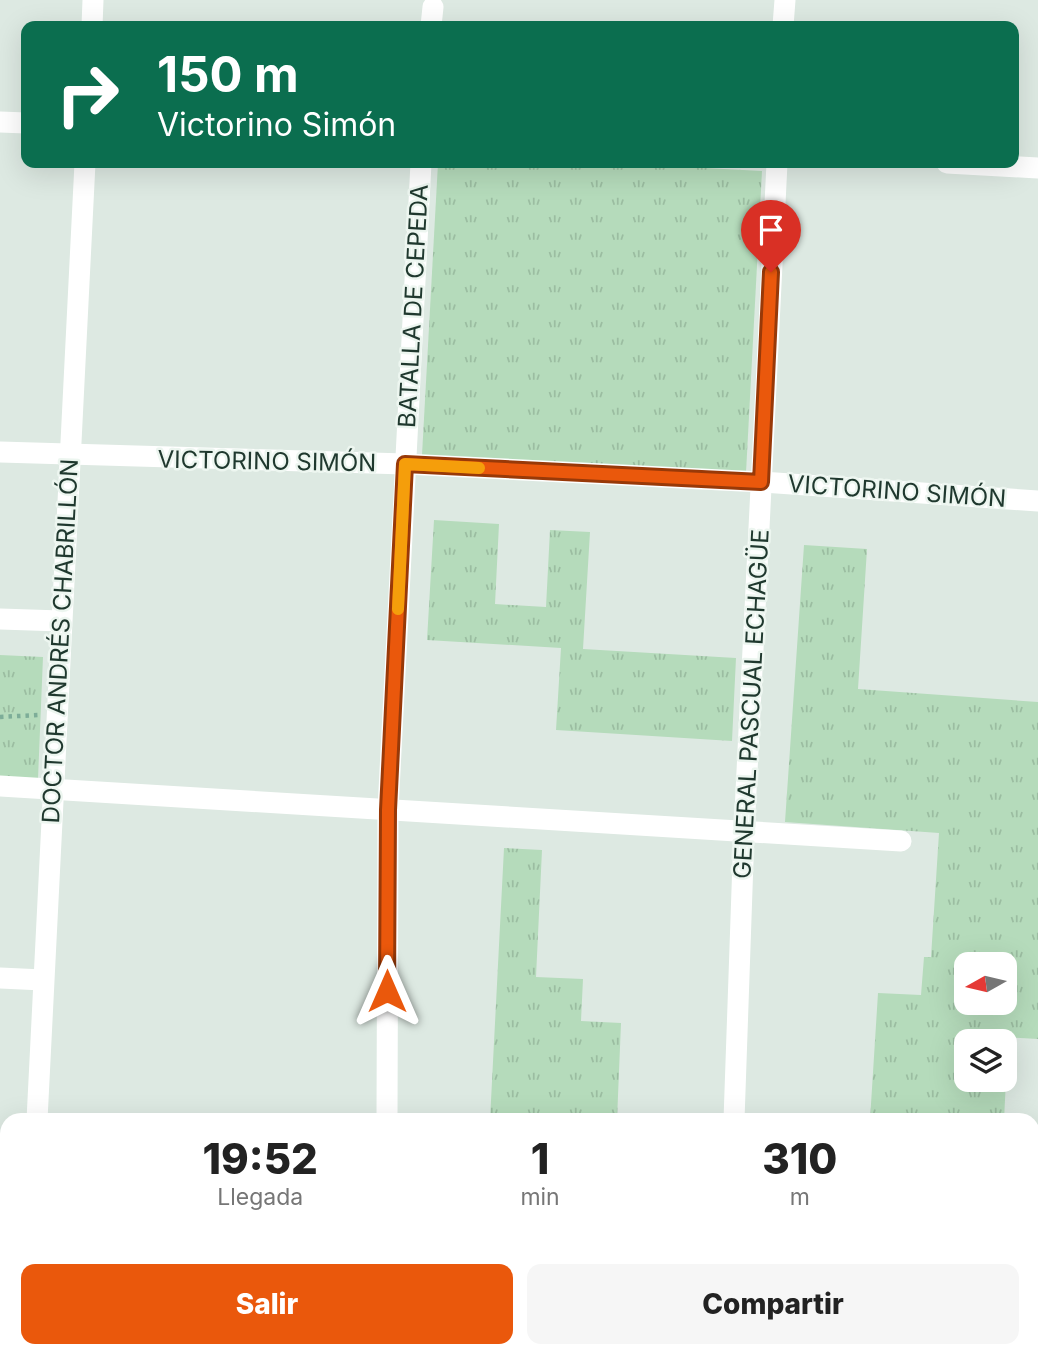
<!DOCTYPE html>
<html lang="es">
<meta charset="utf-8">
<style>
:root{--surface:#fff;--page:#f6f6f6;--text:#222;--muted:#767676;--accent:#ea580c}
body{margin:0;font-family:Inter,sans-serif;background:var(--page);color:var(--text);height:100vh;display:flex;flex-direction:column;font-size:26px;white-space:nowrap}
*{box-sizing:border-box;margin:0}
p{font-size:23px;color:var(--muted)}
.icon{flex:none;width:38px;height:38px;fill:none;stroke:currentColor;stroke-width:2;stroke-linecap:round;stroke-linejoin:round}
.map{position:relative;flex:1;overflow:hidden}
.side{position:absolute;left:0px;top:1113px;width:1040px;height:245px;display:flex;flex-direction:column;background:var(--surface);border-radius:21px 21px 0 0;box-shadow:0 7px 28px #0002}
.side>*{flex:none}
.hud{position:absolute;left:21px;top:21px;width:998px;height:147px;border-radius:14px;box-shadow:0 7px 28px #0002;background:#0b6e4f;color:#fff;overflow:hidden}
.needle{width:46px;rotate:262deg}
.tools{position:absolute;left:954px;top:952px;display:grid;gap:14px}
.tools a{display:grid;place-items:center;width:63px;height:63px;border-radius:14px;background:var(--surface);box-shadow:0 7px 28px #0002;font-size:35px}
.pin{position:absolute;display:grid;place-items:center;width:60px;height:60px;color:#fff;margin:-72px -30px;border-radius:50% 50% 50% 0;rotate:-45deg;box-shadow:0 0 7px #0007}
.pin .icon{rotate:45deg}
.me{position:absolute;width:77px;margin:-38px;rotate:0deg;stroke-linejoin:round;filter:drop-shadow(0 0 5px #0008)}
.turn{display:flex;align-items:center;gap:24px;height:147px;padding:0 21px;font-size:32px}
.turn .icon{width:91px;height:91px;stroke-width:2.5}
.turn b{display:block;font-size:49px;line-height:60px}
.eta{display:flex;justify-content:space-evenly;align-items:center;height:119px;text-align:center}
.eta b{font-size:42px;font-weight:800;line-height:49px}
.cta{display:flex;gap:14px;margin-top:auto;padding:14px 21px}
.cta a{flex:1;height:80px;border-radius:14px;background:var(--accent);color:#fff;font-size:28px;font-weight:800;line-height:80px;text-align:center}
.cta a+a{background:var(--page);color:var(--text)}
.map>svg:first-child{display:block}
</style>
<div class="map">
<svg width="1038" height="1358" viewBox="0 0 1038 1358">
<defs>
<pattern id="grass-tufts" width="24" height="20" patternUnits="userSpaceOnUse" patternTransform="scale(1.75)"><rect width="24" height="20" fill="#b5dbbb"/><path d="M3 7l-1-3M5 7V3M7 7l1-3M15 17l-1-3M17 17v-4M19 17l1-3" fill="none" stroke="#9bbda1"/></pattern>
</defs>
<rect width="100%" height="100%" fill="#dde9e2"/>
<!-- grass -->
<g fill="url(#grass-tufts)" fill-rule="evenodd">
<polygon points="438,163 610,163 762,171 746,473 422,455"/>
<polygon points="434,520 499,524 495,604 546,607 550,530 590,532 583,649 736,658 732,741 556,730 561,648 427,640"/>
<path d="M804 545 867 549 858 689 1038 702V1039L962 1035 959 1077 966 1080H1006L1004 1120H870L878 993 921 995 924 957H931L939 833 785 822ZM966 964H1004V1003H966Z"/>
<polygon points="0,655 43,657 38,779 0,777"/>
<polygon points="504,848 542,850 536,977 583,979 581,1021 621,1023 617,1120 490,1120"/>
</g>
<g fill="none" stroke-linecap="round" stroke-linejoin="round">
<defs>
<g id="secondary">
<polyline points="0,1147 7,1148"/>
<polyline points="1032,1187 1038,1188"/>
<polyline points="1032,1211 1038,1211"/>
</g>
</defs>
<!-- secondary casing -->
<use href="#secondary" stroke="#b0c9bd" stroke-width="24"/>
<!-- path -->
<g stroke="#7dad98" stroke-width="4.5" stroke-dasharray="3.5 5" stroke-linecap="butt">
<polyline points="0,717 38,715"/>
<polyline points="903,1358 903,1351"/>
<polyline points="969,1358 969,1351"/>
</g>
<!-- lane -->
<polyline stroke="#fff" stroke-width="12" points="999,1351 1000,1358"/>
<!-- street -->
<g stroke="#fff" stroke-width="21">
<polyline points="92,26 93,0"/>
<polyline points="431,26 433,7"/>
<polyline points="783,26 785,0"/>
<polyline points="0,122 26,123"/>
<polyline points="947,163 1038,168"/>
<polyline points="0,452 405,464 761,482 1038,501"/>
<polyline points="0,619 61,621"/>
<polyline points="0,786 901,841"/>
<polyline points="0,978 43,980"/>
<polyline points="37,1120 85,163"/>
<polyline points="387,1120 388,810 421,163"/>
<polyline points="734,1120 744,832 777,163"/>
<polyline points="0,1337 7,1337"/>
<polyline points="23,1358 24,1351"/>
<polyline points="364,1358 365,1351"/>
<polyline points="722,1358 722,1351"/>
</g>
<!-- secondary -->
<use href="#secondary" stroke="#fff" stroke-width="21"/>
</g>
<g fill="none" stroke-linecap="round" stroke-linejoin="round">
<defs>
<polyline id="route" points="387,991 388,810 405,464 761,482 771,272"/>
</defs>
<!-- route casing -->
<use href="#route" stroke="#983908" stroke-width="18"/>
<!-- route -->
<use href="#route" stroke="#ea580c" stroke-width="12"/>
<!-- slow -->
<polyline stroke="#f59e0b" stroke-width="12" points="398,609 405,464 479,468"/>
</g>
<g text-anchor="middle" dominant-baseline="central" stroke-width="5" stroke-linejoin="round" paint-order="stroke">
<!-- street labels -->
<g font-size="24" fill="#1f382e" stroke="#edf6f0">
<text transform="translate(413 306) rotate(-87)">BATALLA DE CEPEDA</text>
<text transform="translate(267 461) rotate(1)">VICTORINO SIMÓN</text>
<text transform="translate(897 491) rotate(4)">VICTORINO SIMÓN</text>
<text transform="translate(60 641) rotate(-87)">DOCTOR ANDRÉS CHABRILLÓN</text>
<text transform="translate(751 704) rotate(-87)">GENERAL PASCUAL ECHAGÜE</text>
</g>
</g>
</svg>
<div class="tools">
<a><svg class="needle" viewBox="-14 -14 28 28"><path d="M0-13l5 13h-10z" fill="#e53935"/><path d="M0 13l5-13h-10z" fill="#767676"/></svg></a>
<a><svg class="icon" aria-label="layers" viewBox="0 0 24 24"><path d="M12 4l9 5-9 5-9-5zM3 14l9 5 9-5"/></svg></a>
</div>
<div class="pin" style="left:771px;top:272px;background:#d93025"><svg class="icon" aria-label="arrive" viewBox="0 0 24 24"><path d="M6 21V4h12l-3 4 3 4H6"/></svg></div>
<svg class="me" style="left:387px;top:991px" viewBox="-20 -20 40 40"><path d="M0-17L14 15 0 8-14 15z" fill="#ea580c" stroke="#fff" stroke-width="4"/></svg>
<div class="hud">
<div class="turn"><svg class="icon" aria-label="right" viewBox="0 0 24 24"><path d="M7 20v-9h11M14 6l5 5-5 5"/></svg><div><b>150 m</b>Victorino Simón</div></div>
</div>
<section class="side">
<div class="eta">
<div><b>19:52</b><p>Llegada</p></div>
<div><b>1</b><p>min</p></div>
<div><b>310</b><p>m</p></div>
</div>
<div class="cta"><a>Salir</a><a>Compartir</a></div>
</section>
</div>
